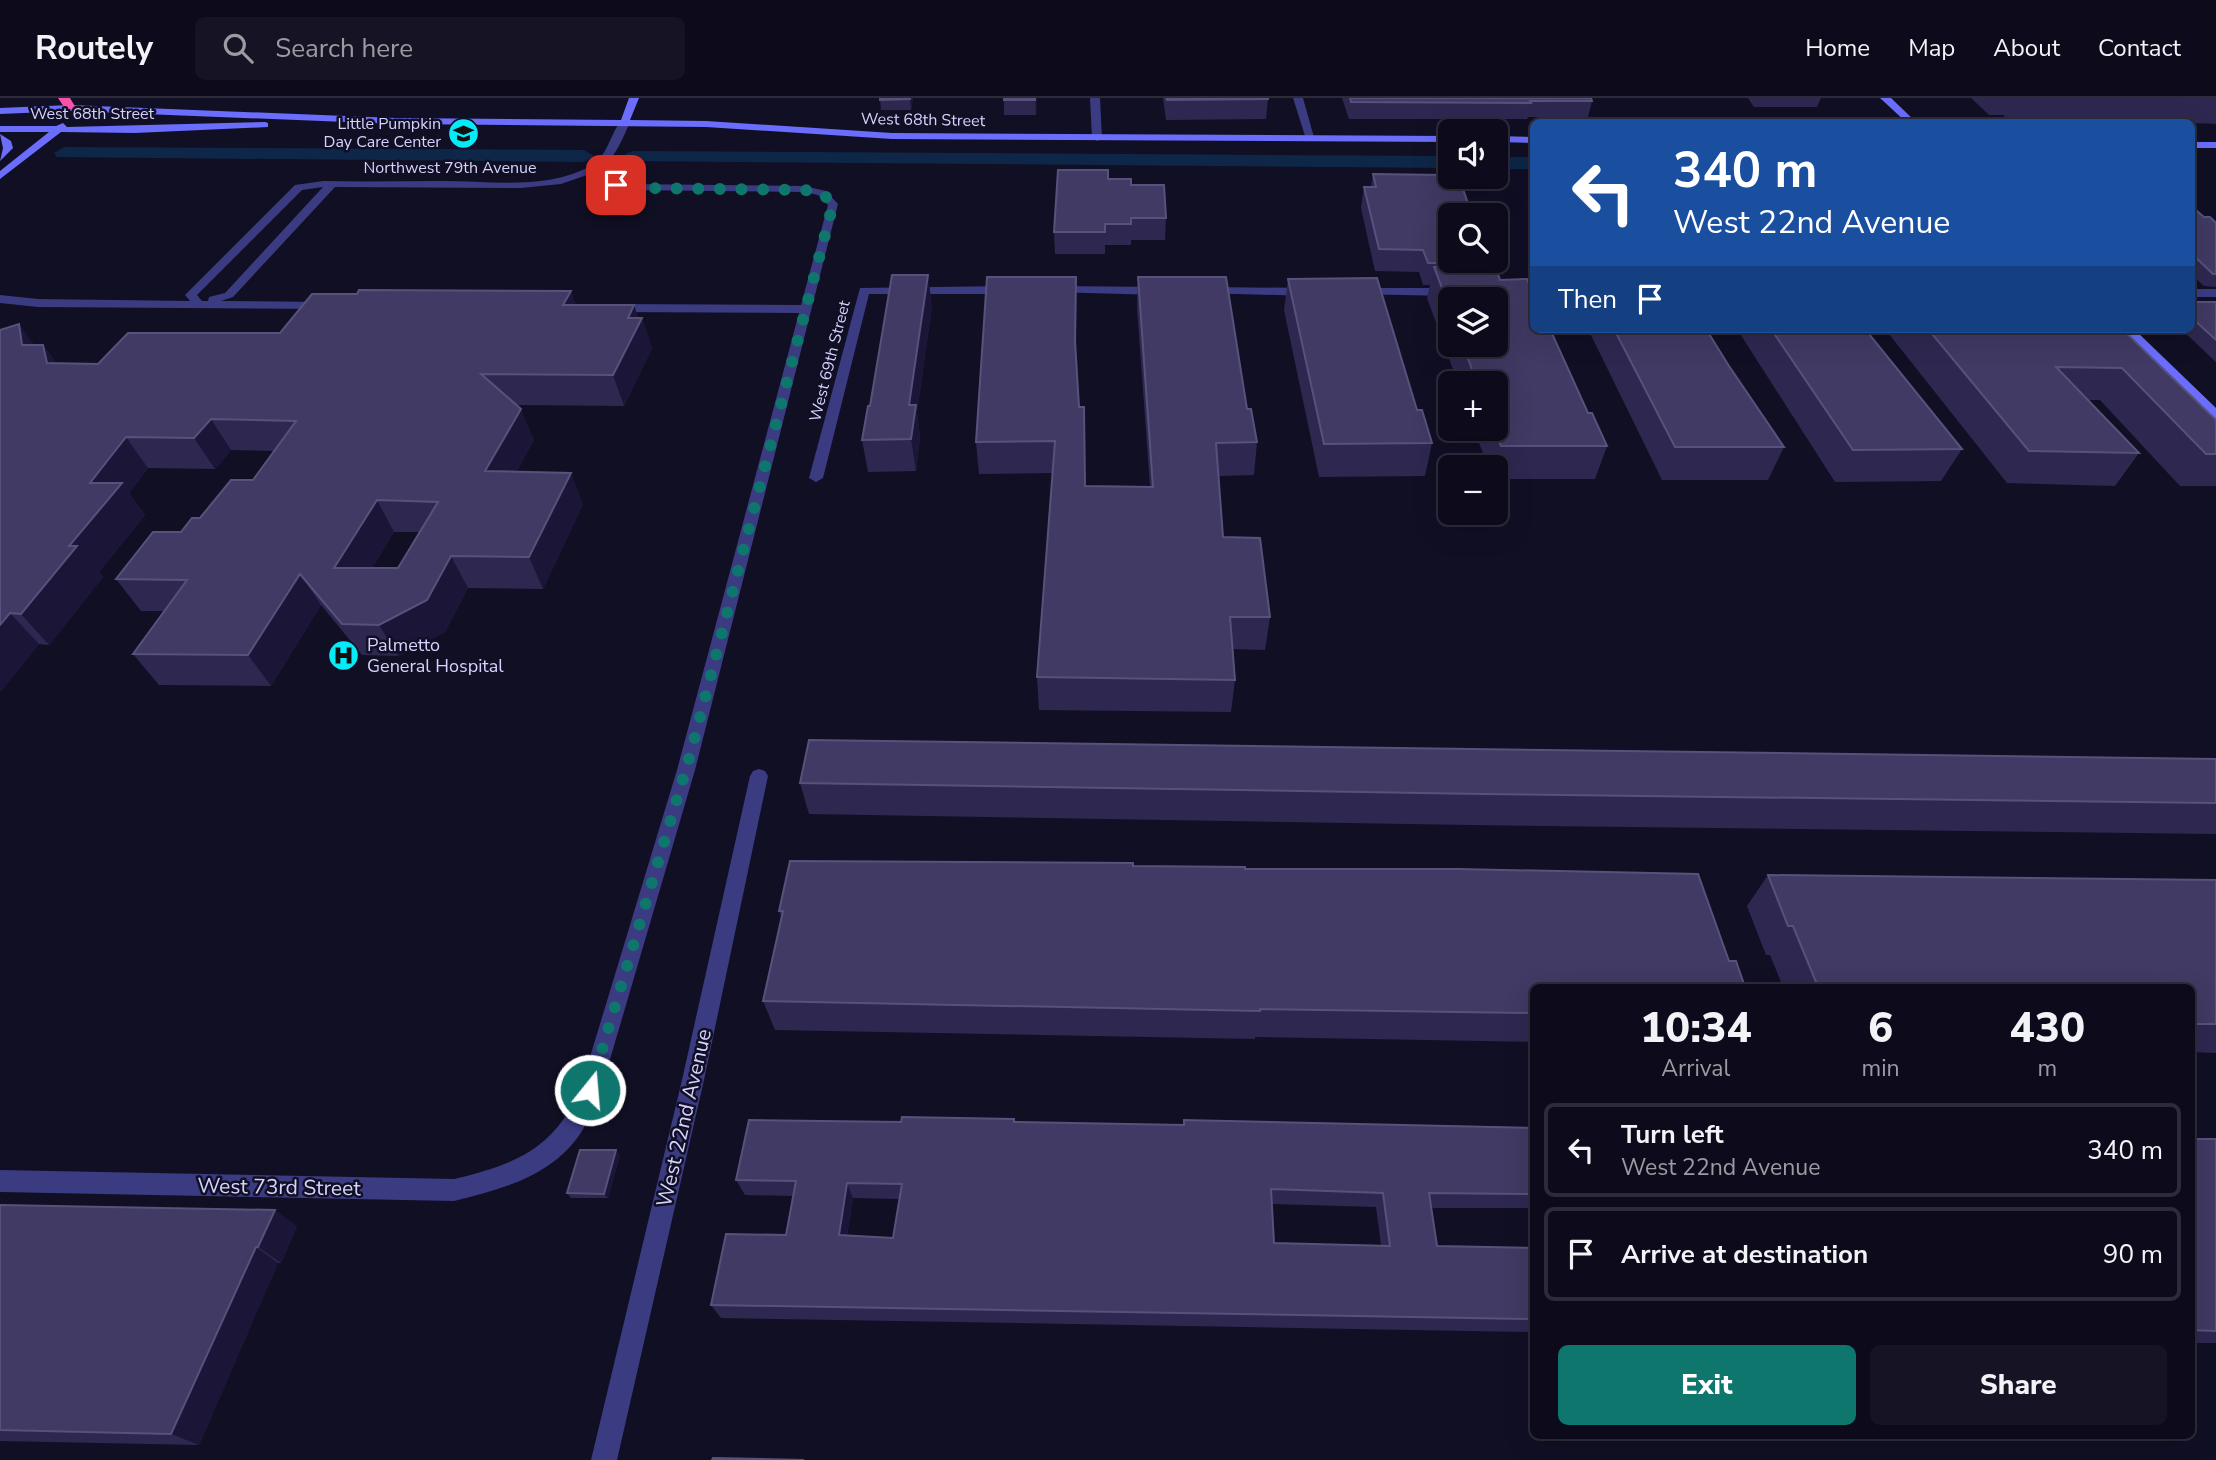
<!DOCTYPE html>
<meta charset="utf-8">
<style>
:root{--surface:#0d0b1b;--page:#161424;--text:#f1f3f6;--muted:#9a9ba3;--line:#2d2b3a;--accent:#0f766e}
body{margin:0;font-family:"Nunito Sans",sans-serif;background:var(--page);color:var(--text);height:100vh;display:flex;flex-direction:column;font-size:26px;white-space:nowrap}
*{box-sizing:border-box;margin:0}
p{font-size:23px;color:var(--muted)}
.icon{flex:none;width:38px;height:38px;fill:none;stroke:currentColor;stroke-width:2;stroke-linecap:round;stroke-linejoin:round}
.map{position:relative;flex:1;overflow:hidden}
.panel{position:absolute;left:1530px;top:886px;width:665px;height:455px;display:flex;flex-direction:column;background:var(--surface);border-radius:10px;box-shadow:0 7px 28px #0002,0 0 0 2px var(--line)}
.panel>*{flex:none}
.top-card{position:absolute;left:1530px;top:21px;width:665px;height:214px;border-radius:10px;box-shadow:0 7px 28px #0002,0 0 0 2px var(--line);background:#1a4fa0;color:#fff;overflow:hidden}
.tools{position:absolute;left:1438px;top:21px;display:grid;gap:14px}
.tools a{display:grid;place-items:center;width:70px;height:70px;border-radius:10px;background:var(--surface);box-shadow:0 7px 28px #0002,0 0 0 2px var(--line);font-size:35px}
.pin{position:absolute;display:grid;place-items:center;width:60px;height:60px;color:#fff;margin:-30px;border-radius:14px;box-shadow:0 4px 10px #0006}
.me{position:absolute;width:77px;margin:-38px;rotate:17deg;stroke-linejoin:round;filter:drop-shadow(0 0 5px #0008)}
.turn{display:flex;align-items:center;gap:24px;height:147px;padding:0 28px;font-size:32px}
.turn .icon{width:91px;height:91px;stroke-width:2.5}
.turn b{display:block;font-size:49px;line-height:60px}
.then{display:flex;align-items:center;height:66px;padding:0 28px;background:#0003;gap:14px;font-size:26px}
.eta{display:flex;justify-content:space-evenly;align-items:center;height:119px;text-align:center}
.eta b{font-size:42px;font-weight:800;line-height:49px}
.action{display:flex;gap:14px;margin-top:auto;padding:14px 28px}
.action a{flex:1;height:80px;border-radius:10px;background:var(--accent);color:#fff;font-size:28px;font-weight:800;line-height:80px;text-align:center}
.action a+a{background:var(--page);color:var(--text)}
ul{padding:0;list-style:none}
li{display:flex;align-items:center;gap:21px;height:94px;margin:0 14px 10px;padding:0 14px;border:4px solid var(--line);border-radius:10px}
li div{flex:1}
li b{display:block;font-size:26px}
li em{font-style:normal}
header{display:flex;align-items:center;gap:42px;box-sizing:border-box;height:98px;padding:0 35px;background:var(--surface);border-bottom:2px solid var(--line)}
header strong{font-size:33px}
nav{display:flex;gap:38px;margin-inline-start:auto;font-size:24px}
.search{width:490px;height:63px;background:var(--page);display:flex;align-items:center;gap:18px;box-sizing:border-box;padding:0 24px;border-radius:10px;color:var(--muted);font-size:26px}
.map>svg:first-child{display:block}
</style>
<header>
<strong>Routely</strong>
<div class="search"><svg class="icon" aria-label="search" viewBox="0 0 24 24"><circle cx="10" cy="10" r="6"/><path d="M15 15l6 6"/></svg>Search here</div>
<nav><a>Home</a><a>Map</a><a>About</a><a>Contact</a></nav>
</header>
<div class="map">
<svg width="2216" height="1362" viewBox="0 0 2216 1362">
<rect width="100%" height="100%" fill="#110f24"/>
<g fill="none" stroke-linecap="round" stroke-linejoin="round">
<!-- canal -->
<g fill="#0e2748" fill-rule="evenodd">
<polygon points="64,49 584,52 594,58 584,64 57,59 54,55"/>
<polygon points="634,53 1451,58 1451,70 627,63 624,59 627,55"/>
<rect x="1496" y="59" width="37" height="12"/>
</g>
<!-- street -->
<g fill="#3b3b82" fill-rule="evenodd">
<polygon points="1090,0 1100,0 1102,40 1097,43 1092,40"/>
<polygon points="1293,0 1303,0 1315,43 1306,41"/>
<path d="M625 21 630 24C622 42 615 61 598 72L615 83 628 86 804 88 826 93 838 106 695 672 601 992C594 1007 589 1023 580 1036 552 1078 500 1092 454 1103L0 1094V1072L454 1081C515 1066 553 1052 580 992L677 672 799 215 612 214 606 210 612 206 801 207 828 107 818 97 804 94 628 92 607 87 590 76 561 86 521 90 335 89 233 199 221 203 325 204 329 205V211L38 209 0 205V197L38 201 190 203 185 197 295 87 323 83C363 84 402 83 442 83 491 83 547 92 591 68 610 57 611 28 625 21ZM323 89 225 195 209 199 208 203H202L197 197 302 92Z"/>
<polygon points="1055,188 1160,189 1166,193 1160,197 1051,194 1049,192"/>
<polygon points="1206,189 1311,190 1317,194 1311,198 1202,195 1202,191"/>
<polygon points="860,190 1010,188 1016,192 1010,196 869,196 823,380 816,384 809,380"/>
<polygon points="1356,190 1451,190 1457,194 1451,198 1352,196 1350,194"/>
<rect x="2191" y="191" width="25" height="8"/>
<polygon points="759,671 765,673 768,678 704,982 617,1362 591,1362 682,982 750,678 753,673"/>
</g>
<!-- secondary -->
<g fill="#6b6efc" fill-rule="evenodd">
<polygon points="629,0 639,0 630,22 706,23 892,35 1451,38 1451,44 892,41 706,29 395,26 70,13 0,16 0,10 70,7 395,20 621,22"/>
<polygon points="1880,0 1891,0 1916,24 1906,24"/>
<polygon points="265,24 268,25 268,29 135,35 61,34 0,81 0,73 49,34 0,34 0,28 56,28 63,25 67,29"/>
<polygon points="0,36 11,43 13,50 0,63 3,50"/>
<polygon points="1496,38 1533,39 1533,45 1496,44"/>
<rect x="2191" y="44" width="25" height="6"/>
<polygon points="2121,231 2134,231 2216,310 2216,321 2211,320"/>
</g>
<!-- highway -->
<polygon fill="#fc50aa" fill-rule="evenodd" points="58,0 70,0 76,10 66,12"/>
</g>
<!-- wall -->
<g fill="#2e2851" fill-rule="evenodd">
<polygon points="880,0 913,0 911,12 881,12"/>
<polygon points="1004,0 1037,0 1036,17 1004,17"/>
<polygon points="1163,0 1268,0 1266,21 1166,22"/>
<polygon points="1342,0 1591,0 1592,3 1588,19 1528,19 1527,21 1349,21"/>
<polygon points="1748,0 1821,0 1817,9 1754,9"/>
<polygon points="1971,0 2216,0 2216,26 2193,25 2189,22 2011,24 2003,17 1989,17"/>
<path d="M1373 76 1450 90 1489 165 1488 170 1500 182 1588 315 1607 348 1595 381H1496V369H1488L1474 331H1496V285H1458L1427 200 1430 187H1423L1419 174 1375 173 1361 110 1364 89H1371ZM1451 201 1496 247H1451Z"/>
<polygon points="1108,81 1131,87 1166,120 1165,142 1131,142 1131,147 1105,147 1105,156 1055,156 1054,134"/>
<polygon points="2191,108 2204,119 2216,125 2216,189 2204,188 2191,176"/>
<polygon points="1076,179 1076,261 1085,388 1150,388 1137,210 1138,179 1247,311 1257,344 1254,377 1219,378 1223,439 1270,519 1265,552 1232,551 1235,582 1231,614 1039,612 1037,579 1053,375 979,376 976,344"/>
<polygon points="1288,181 1417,312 1432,345 1425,378 1319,379 1284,212"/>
<polygon points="2191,204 2216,204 2216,264 2181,231 2191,231"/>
<path d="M576 207H634L638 220H642L652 250 624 308 517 307 534 342 516 374 583 406 543 491 468 490 445 534 398 558 362 557 321 507 271 588 159 587 133 556 165 513H141L116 481 253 382 274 353 231 352 215 371 148 370 129 395 145 417 99 474 103 479 49 547 39 546 0 594 34 247H43L56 265 98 266ZM394 434H419L398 470H372Z"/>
<polygon points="932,208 917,314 920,339 916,373 868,374 862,342 870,308"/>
<polygon points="1588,231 1706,231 1729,268 1784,349 1768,382 1662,382"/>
<polygon points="1737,231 1865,231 1962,351 1941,383 1835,384"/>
<polygon points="1885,231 2122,231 2216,322 2216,388 2180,388 2100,302 2088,302 2139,355 2115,388 2007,385"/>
<polygon points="2216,661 2216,736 1471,727 809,716 800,685"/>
<polygon points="1133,768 1245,771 1533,889 1533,944 1255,939 1255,941 775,932 763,903 782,820 779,813"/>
<polygon points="1768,777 2216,782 2216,955 2191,954 2191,889 1783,889 1770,857 1766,857 1747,808"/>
<path d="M1014 1021 1015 1025 1184 1027V1022L1533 1030V1110H1431L1437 1148 1533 1150V1234L721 1220 711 1207 786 1137 793 1098 745 1097 736 1082 901 1024ZM853 1100 899 1101 893 1140 847 1138ZM1272 1106 1376 1109 1381 1147 1274 1145Z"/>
<rect x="2191" y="1041" width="25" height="204"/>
<polygon points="620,1057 608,1100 571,1100 567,1095"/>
<polygon points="0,1107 297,1128 281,1165 278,1165 199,1347 0,1343"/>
</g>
<!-- shaded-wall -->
<g fill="#1b1637">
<polygon points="910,0 913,0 911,12 910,1"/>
<polygon points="1035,0 1037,0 1036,17"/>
<polygon points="928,177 932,208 917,314 920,339 916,373 911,341 909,307"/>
<polygon points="1076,179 1077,210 1076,275 1075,243"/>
<polygon points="571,193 582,223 563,207"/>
<polygon points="634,207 640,225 642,220 652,250 624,308 613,277 628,220"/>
<polygon points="19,226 42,257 22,247"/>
<polygon points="43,247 65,277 47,265"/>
<polygon points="521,311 534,342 500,405 485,373"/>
<polygon points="211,321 231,352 215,371 194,340"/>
<polygon points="126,339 148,370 129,395 145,417 99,474 103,479 49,547 21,516 69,448 90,385"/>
<polygon points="571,375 583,406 543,491 529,459"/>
<polygon points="377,402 394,434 354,501 334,470"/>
<polygon points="451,458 468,490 445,534 398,558 379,527"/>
<polygon points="300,476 321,507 271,588 248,557"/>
<polygon points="10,515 39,546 0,594 0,527"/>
<polygon points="616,1052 620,1057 608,1100 604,1096"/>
<polygon points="847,1085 853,1100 845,1151 839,1137"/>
<polygon points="275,1112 297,1128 281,1165 258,1149"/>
<polygon points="256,1149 278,1165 199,1347 171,1336"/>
</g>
<!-- building -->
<g fill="#403a64" stroke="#57527c" stroke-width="2" fill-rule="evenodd">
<polygon points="880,0 910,0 910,1 880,2"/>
<rect x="1004" y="0" width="31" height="2"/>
<polygon points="1166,0 1268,0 1268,1 1167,2"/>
<polygon points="1350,0 1591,0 1592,3 1530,3 1531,5 1351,4"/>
<polygon points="1058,72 1108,72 1108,81 1131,81 1131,87 1164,87 1166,120 1131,120 1131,126 1105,126 1105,134 1054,134"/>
<polygon points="1373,76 1445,77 1450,90 1463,91 1472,117 1451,117 1451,163 1488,163 1489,165 1428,165 1423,152 1379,151 1364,89 1376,89"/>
<polygon points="2191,108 2204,119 2210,119 2216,125 2216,176 2213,176 2191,155"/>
<polygon points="1434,169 1496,170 1500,182 1527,181 1533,195 1533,231 1550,231 1588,315 1592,315 1607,348 1501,348 1494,331 1496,331 1496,285 1477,285 1463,247 1496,247 1496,201 1451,201 1451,214"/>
<polygon points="892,177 928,177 909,307 916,307 911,341 862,342 868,308 870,308"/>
<polygon points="987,179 1076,179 1075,243 1079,309 1084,309 1085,388 1153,389 1138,179 1226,179 1247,311 1251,311 1257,344 1216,345 1223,439 1260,440 1270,519 1230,519 1235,582 1037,579 1055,343 976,344"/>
<polygon points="1377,180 1417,312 1422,312 1432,345 1324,346 1288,181"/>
<path d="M359 192 571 193 563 207H634L628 220H642L613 277 481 276 521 311 485 373 571 375 529 459 451 458 427 502 379 527 342 526 300 476 248 557 133 556 187 482 116 481 153 434H181L192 420H200L231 382H253L296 323 211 321 194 340 126 339 90 385H122L69 448H77L21 516 10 515 0 527V232L19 226 22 247H43L47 265 98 266 128 235H280L312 196H357ZM377 402 438 404 398 470H334Z"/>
<polygon points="2191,204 2216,204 2216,242 2191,219"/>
<polygon points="1614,231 1706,231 1729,268 1784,349 1675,349"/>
<polygon points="1771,231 1865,231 1962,351 1853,352"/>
<polygon points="1928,231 2122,231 2216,322 2216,356 2206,356 2122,270 2056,269 2139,355 2029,353"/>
<polygon points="809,642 2216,661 2216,705 1483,696 800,685"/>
<polygon points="790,763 1133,765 1133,768 1245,769 1245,771 1459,771 1698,776 1729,863 1736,863 1745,889 1533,889 1533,915 1260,911 1260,913 763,903 783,813 779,813"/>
<polygon points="1768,777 2216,782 2216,926 2191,926 2191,889 1818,889 1793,828 1788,828"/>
<path d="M902 1019 1014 1021V1024L1184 1027V1022L1533 1030V1096L1429 1095 1437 1148 1533 1150V1221L711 1207 726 1136 786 1137 796 1083 736 1082 749 1022 901 1024ZM847 1085 902 1086 893 1140 839 1137ZM1271 1091 1383 1095 1390 1148 1274 1145Z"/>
<polygon points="2191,1041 2216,1041 2216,1233 2191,1232"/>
<polygon points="580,1052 616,1052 604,1096 567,1095"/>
<polygon points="0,1107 275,1112 258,1149 256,1149 171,1336 0,1332"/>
<polygon points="713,1360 804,1362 712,1362"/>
</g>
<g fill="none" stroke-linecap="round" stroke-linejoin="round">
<!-- route -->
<polyline stroke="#0f766e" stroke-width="12" stroke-dasharray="0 21.6" points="590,992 691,654 833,106 822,95 804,92 645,90 616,87"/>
</g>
<!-- icons -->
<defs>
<symbol id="school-disc" viewBox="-11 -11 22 22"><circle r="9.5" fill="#05ebf8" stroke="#110f24"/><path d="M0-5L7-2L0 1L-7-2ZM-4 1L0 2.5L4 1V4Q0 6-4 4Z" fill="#111"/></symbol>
<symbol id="hospital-disc" viewBox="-11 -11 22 22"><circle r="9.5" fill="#05ebf8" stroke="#110f24"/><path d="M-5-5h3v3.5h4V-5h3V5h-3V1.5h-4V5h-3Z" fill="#111"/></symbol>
</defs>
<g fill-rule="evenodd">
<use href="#school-disc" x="446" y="18" width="35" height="35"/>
<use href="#hospital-disc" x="326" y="540" width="35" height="35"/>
</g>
<g text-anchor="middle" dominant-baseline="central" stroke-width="5" stroke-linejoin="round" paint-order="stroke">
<!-- far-street labels -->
<g font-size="16" fill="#d5d2fe" stroke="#110f24">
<text x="92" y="16">West 68th Street</text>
<text transform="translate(923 22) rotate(1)">West 68th Street</text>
<text x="450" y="70">Northwest 79th Avenue</text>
<text transform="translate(830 263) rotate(-76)">West 69th Street</text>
</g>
<!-- far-poi labels -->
<g font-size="16" fill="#d5d2fe" stroke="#110f24" text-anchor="end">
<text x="441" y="26">Little Pumpkin<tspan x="441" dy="18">Day Care Center</tspan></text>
</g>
<!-- poi labels -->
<g font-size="18" fill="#d5d2fe" stroke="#110f24" text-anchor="start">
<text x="367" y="547">Palmetto<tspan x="367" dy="21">General Hospital</tspan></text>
</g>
<!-- near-street labels -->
<g font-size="21" fill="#d5d2fe" stroke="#110f24">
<text transform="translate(684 1020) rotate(-77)">West 22nd Avenue</text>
<text transform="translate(279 1089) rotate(1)">West 73rd Street</text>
</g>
</g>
</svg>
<div class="tools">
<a><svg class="icon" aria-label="sound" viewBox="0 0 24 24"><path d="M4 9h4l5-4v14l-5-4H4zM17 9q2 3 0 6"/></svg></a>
<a><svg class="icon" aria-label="search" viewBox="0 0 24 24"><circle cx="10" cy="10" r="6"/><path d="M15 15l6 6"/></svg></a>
<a><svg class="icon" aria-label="layers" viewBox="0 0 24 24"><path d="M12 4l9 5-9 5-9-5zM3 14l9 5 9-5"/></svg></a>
<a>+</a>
<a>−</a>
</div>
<div class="pin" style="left:616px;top:87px;background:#d93025"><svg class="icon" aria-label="arrive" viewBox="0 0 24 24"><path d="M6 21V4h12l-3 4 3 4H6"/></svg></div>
<svg class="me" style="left:590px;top:992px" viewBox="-20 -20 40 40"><circle r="17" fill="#0f766e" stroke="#fff" stroke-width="3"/><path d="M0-11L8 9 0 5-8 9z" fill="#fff"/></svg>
<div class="top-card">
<div class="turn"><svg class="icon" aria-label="left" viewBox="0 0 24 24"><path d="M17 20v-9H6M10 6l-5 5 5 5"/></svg><div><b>340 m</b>West 22nd Avenue</div></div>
<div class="then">Then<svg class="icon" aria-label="arrive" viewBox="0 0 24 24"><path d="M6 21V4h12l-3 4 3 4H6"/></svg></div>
</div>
<section class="panel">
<div class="eta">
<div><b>10:34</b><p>Arrival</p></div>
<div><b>6</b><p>min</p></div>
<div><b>430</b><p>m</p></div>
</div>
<ul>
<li><svg class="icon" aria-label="left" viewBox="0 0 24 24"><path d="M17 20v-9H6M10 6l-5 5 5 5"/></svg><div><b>Turn left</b><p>West 22nd Avenue</p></div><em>340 m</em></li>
<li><svg class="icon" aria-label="arrive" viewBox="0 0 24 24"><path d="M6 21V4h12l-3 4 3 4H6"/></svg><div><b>Arrive at destination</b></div><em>90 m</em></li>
</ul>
<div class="action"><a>Exit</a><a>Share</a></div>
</section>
</div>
